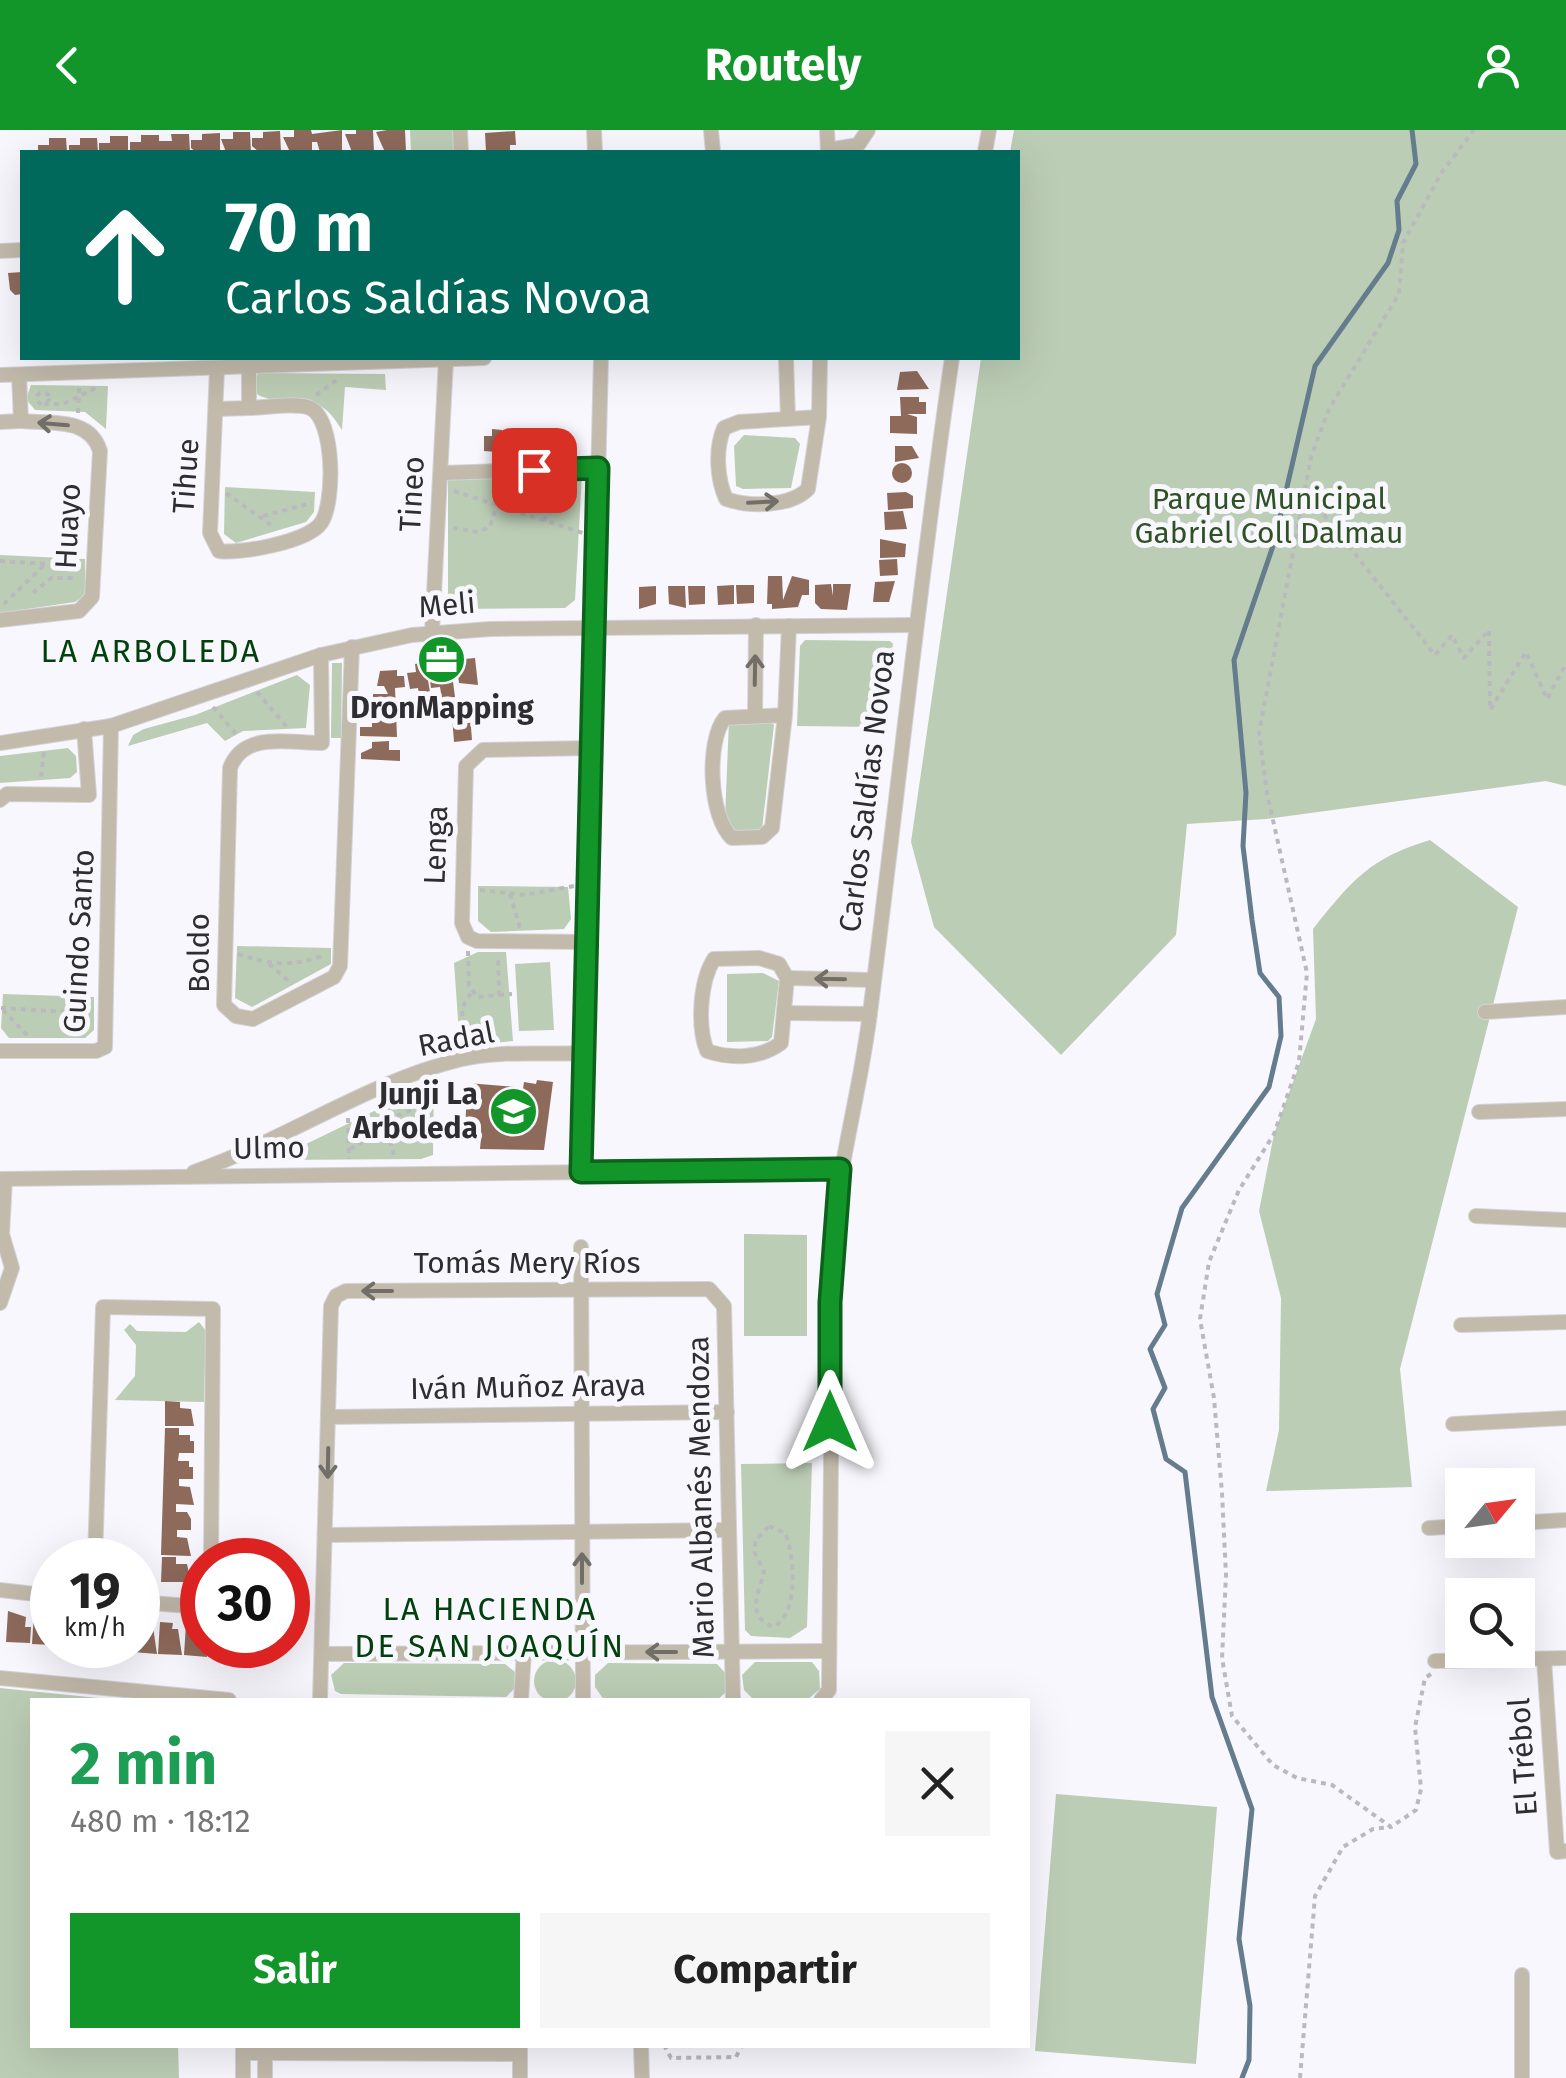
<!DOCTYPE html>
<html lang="es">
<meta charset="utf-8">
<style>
:root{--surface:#fff;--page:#f6f6f6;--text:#222;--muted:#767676;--accent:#12962a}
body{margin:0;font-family:"Fira Sans",sans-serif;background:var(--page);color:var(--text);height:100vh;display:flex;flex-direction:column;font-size:38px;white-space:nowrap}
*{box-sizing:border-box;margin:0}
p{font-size:32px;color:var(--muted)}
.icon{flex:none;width:55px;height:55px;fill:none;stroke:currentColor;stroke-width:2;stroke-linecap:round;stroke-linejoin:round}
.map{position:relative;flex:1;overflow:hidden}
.side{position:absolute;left:30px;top:1568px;width:1000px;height:350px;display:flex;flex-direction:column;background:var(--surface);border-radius:0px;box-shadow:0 10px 40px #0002}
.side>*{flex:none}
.banner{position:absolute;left:20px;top:20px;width:1000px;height:210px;border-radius:0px;box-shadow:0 10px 40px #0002;background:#00695c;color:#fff;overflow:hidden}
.needle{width:65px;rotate:61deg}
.fabs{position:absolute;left:1445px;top:1338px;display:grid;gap:20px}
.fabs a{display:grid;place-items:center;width:90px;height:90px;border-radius:0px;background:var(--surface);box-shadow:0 10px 40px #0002;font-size:50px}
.speed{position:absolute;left:30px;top:1408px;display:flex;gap:20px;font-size:50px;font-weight:700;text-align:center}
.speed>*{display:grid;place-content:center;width:130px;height:130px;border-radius:50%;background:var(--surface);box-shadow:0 10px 40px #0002;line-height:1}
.speed small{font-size:25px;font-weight:400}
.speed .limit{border:15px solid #d22;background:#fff;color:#111}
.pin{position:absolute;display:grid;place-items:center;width:85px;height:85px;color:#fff;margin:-42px;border-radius:20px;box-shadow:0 5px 15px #0006}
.me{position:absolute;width:110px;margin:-55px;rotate:0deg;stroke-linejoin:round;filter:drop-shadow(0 0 8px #0008)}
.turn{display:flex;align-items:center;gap:35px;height:210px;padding:0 40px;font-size:45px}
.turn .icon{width:130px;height:130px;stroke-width:2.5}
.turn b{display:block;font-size:70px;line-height:85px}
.round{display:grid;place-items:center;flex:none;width:105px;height:105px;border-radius:0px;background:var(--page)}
.overview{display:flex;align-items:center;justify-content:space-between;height:170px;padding:0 40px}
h1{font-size:60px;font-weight:700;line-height:75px;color:#1e9e55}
.cta{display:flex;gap:20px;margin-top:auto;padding:20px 40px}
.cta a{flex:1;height:115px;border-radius:0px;background:var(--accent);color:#fff;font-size:40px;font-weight:700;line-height:115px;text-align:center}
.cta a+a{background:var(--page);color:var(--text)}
header{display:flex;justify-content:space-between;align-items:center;height:130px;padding:0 40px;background:var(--accent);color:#fff;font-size:45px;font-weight:700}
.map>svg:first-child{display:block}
</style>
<header><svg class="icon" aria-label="back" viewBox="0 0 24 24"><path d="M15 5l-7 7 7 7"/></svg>Routely<svg class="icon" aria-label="person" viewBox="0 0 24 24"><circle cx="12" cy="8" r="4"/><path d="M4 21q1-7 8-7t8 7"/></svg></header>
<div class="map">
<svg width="1566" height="1948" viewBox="0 0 1566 1948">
<rect width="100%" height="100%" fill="#f7f7fd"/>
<!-- green -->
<g fill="#bccdb5">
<polygon points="410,0 455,0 457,22 411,22"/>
<polygon points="1014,0 1566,0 1566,656 1546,651 1266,689 1187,694 1176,805 1061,925 934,797 911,712 981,228 1018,228 1018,22 1010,22"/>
<path d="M258 243 385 244 386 260 345 257 342 300C315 254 295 281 258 265L253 257Z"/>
<polygon points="31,255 108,256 106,299 85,282 35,280 26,269"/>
<polygon points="744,305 795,308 800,314 791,358 743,359 736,356 734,316"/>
<polygon points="582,344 575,470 565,478 455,479 448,473 448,347"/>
<polygon points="225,357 315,362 314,382 306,392 236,413 224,404"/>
<polygon points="0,425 85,429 85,465 75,472 0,483"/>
<polygon points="805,510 890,511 893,514 882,597 797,596 800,516"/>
<polygon points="332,533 342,533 341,608 331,608"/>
<polygon points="297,545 310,555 306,598 243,601 225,611 207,593 128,616 133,605 144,599 195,585"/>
<polygon points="766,589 774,595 762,699 734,703 725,688 729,591"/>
<polygon points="68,618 76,626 77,642 70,648 0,653 0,626"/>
<path d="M1430 710 1518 777 1400 1239 1412 1357 1266 1361 1279 1300 1281 1168 1259 1081 1274 1004 1316 889 1313 799C1352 750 1370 728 1430 710Z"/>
<polygon points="478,756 568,757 571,789 564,799 491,802 478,791"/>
<polygon points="237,816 331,818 331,834 252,877 235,868"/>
<polygon points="478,822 506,822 513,911 460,917 454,833"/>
<polygon points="550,832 554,900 519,901 515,834"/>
<polygon points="763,843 779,851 772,907 768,911 727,912 727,844"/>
<polygon points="3,864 94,867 94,900 85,908 9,908 1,898"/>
<polygon points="428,955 434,955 433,1025 421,1029 273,1030"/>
<polygon points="744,1104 807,1105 807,1206 744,1206"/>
<polygon points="199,1192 206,1201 204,1272 115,1270 135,1246 136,1215 124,1200 130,1194 137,1201 186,1202"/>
<polygon points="812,1333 807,1497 790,1508 751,1506 745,1500 741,1334"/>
<circle cx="555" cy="1551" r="21"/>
<polygon points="755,1532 812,1532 819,1541 820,1559 807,1570 754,1570 744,1560 742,1545"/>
<polygon points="344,1533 505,1534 515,1542 514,1559 506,1567 341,1564 335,1561 331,1545"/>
<polygon points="608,1533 717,1534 729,1547 725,1563 717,1570 604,1570 595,1557 595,1545"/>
<polygon points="0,1558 118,1570 32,1570 32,1915 178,1915 179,1948 0,1948"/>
<polygon points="1056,1664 1217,1677 1196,1934 1035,1921"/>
</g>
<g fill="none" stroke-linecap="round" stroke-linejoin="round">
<!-- stream -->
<polyline stroke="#647c8d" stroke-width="5" points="1242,1948 1249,1930 1250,1876 1239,1809 1252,1679 1212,1567 1185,1342 1166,1329 1153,1279 1165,1258 1150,1219 1165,1195 1157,1164 1182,1078 1269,957 1281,906 1279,867 1260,843 1252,790 1243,716 1246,663 1234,530 1274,413 1315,236 1388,133 1399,100 1397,71 1416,34 1412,0"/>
</g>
<!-- building -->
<g fill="#8e6a5b" fill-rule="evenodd">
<polygon points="294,0 311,0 312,4 342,0 342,22 320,22 317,12 312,12 312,22 290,22 283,7 294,7"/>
<polygon points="356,0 373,0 374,22 352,22 345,4 356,4"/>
<polygon points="387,0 405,0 406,22 384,20 376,2"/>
<polygon points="280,1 281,22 259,22 252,16 252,8 263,8 263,2"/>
<polygon points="515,1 516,15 510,15 510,22 486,22 485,3"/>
<polygon points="233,2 250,2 251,22 226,22 221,9 233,9"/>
<polygon points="220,3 220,22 196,22 191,18 191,10 202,10 202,4"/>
<polygon points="171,4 189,4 190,22 130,20 130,12 141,12 141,5 159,5 159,11 172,11"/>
<polygon points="110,6 128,6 128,22 99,21 99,13 110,13"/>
<polygon points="49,8 66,8 67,22 38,22 38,15 49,15"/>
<polygon points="80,8 97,8 98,22 69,22 69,15 80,15"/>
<polygon points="22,142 22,164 15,165 10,160 8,143"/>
<polygon points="917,241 929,259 897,260 900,242"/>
<polygon points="900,267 919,267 919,272 926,272 926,284 907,284 917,287 917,304 890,303 890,286 901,286"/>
<polygon points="492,299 502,300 504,333 496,333 496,322 484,321 484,306 492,306"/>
<polygon points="532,304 551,304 552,326 540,327 540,320 533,320"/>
<polygon points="895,316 912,316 919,328 895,332"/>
<circle cx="902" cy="343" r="10"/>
<polygon points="906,362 913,366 913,378 888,380 887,363"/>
<polygon points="903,381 907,399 885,400 884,382"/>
<polygon points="880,409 906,414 905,427 880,428"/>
<polygon points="897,429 898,445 880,446 879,430"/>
<polygon points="768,446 782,446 783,470 792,446 809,450 809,465 802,465 798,477 772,479 772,474 767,474"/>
<polygon points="895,451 889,472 873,472 875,452"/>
<polygon points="831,454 833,466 833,454 851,454 847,480 821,479 815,473 815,455"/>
<polygon points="734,455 734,474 718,475 717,456"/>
<polygon points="736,455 754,455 754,473 737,474"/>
<polygon points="656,456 656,474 639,479 639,457"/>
<polygon points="668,456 685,456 686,478 669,474"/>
<polygon points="688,456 705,456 705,474 689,475"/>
<polygon points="433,525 441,538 451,537 455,567 442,569 440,557 431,558 427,526"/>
<polygon points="475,528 478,555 459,553 457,537 465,536 464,529"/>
<polygon points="425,532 430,562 419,564 418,558 410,559 407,543 416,542 415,534"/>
<polygon points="397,540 397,546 404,546 405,557 395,558 397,607 360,606 360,597 372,597 372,585 384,585 373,582 373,564 388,564 384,556 377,556 380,541"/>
<polygon points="470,585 472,610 454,612 452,586"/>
<polygon points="389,611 389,620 400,620 400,631 361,629 361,623 372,618 372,612"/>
<path d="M537 950 553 952 544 1020 480 1019 481 1008 465 1006 467 953 515 957 513 971 521 972 524 952 536 954ZM502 975 530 977 528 1000H499Z"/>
<polygon points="165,1271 180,1272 180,1278 191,1279 194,1296 165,1296"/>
<polygon points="165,1298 179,1298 179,1305 190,1305 190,1311 194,1311 194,1323 179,1323 178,1331 189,1331 189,1337 193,1337 193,1349 179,1349 179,1356 190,1357 194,1375 176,1374 176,1382 187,1382 191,1389 191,1400 177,1400 177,1407 187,1408 191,1426 161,1425"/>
<polygon points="162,1427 176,1427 176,1434 187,1434 191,1452 161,1452"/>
<polygon points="8,1481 26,1487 25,1497 31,1497 30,1513 6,1512"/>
<polygon points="34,1483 51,1489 52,1515 32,1514"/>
<polygon points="138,1490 153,1497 157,1524 133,1522"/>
<polygon points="160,1492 173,1493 172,1499 178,1499 182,1525 158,1524"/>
<polygon points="186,1494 198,1495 198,1500 202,1501 207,1527 184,1525"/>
</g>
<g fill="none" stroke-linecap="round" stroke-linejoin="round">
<defs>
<g id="street">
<polyline points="460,0 461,22"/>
<polyline points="594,0 595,22"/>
<polyline points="711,0 713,22"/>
<polyline points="827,0 828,22"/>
<polyline points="828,20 858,15 868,0"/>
<polyline points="985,22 989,0"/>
<polyline points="0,121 22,120"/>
<polyline points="786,228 788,289"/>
<path d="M217 239 210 403 219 421C240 424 308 412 321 393 335 374 335 289 310 278 295 272 266 278 249 278V238"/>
<polyline points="0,245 484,228"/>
<polyline points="218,279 249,278"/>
<path d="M819 287 739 292 724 298C715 319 717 349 726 369 749 377 790 377 808 359L819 287 820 228"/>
<polyline points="0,292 21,291"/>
<polyline points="441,343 598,338"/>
<path d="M0 490 79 481 92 467 100 321C90 287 51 294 21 291L19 245"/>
<polyline points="432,503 446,229"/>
<path d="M321 525 322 613C288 613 244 601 230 638L224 875 236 886 253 889 334 847 340 836 352 517"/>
<polyline points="755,585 756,495"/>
<path d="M785 585 725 588C706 611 709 687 732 708L762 707 772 698 785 585 789 496"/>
<polyline points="0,613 111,596 321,525 412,505 490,499 914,495"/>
<polyline points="0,670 7,664 89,665 84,599"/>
<polyline points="587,812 477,811 468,807 462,793 466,636 483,620 592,618"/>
<path d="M759 828 779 834 787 848 781 913C760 929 731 929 707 921 697 896 700 851 714 829Z"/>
<polyline points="787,848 873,850"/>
<polyline points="1485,882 1566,877"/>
<polyline points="785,883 870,884"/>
<polyline points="0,921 96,921 105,917 111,596"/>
<polyline points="1479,982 1566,979"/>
<path d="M194 1042C286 1010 367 952 462 929 500 920 545 925 584 923"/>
<polyline points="581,1043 601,228"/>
<polyline points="0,1049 840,1039"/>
<polyline points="1476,1086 1566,1090"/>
<polyline points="581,1117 583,1570"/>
<polyline points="0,1173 12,1138 2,1104 5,1049"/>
<polyline points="1461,1195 1566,1192"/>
<polyline points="329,1287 727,1282"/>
<polyline points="1453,1294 1566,1288"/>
<polyline points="1518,1393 1566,1390"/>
<polyline points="1429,1398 1462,1396"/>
<polyline points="327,1405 728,1400"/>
<polyline points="95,1430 103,1177 213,1179 211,1430"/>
<polyline points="0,1460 52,1466"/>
<polyline points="138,1472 202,1477"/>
<polyline points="322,1524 829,1521"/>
<polyline points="1544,1529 1557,1722 1566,1721"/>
<polyline points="1435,1531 1566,1528"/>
<polyline points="0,1548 229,1570"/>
<polyline points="320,1570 331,1176 336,1166 346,1161 709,1159 724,1176 733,1570"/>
<polyline points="521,1570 524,1522"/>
<path d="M821 1570 829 1560 833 1100C841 1026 861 956 870 883 898 664 920 446 952 228"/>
<polyline points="1522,1845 1522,1948"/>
<polyline points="641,1915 642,1948"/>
<polyline points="520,1916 520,1948"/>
<polyline points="243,1923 520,1924"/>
<polyline points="265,1924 265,1948"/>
<polyline points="243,1948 243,1916"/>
</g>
</defs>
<!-- street casing -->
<use href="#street" stroke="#d3d3d8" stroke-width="16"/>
<!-- path -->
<g stroke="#b9b9be" stroke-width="4" stroke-dasharray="5 5" stroke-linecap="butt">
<circle cx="43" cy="268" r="6"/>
<polyline points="316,265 337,250"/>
<polyline points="44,274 63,274 96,258"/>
<polyline points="78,283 79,258"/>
<polyline points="454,361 583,403"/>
<polyline points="1305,361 1435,525 1452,505 1464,528 1489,500 1490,580 1526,522 1547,569 1566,534"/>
<polyline points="226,363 275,398"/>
<polyline points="263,386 312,373"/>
<polyline points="544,391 557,352"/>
<polyline points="453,398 478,402 490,397 502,357"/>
<polyline points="0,431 79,436"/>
<polyline points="33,463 51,448 77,448"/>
<polyline points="4,474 44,435"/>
<polyline points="257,562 286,596"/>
<polyline points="213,577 236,604"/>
<polyline points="41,647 44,622"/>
<polyline points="480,760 525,765 574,756"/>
<polyline points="510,764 520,798"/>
<polyline points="468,821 469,855 477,867 499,865 498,826"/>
<path d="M238 824C270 835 293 837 325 825"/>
<polyline points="269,834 292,854"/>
<polyline points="499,865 512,864"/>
<polyline points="1,878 86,883"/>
<polyline points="3,880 28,906"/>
<polyline points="64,904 89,879"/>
<polyline points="464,916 462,878 471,863"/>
<polyline points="377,976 385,991 425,974 428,956"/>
<polyline points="348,988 349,1029"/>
<polyline points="385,991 395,1029"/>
<polyline points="350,1019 385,1000"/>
<path d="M769 1396 785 1403C795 1426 799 1485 773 1497 744 1485 760 1461 764 1442L755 1423V1411Z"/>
<polyline points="1431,1544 1425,1548 1415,1597 1421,1659 1416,1680 1391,1697 1332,1655 1297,1648 1273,1635 1232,1586 1222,1528 1226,1445 1222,1363 1214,1268 1200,1189 1209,1132 1239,1060 1274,1004 1299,932 1307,843 1267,663 1259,603 1311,327 1329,279 1399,164 1403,113 1442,42 1474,0"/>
<polyline points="664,1915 671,1928 736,1927 742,1915"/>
<polyline points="1300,1948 1315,1766 1343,1717 1373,1699 1391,1697"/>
</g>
<!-- street -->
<use href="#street" stroke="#c2baab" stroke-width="14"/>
</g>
<!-- one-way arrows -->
<defs><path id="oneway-shaft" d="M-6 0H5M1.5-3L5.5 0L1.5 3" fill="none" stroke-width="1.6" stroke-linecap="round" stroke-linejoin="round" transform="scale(2.5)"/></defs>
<g stroke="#716d67">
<use href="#oneway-shaft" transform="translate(53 294) rotate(-175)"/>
<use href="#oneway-shaft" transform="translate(763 372) rotate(-3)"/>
<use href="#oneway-shaft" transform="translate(755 540) rotate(-89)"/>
<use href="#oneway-shaft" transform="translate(830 849) rotate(-179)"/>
<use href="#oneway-shaft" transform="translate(377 1161) rotate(180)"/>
<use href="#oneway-shaft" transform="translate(328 1333) rotate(91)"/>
<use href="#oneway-shaft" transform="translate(582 1438) rotate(-90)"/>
<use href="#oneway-shaft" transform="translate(661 1522) rotate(180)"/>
</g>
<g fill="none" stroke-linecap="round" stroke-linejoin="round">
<defs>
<polyline id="route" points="534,340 598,338 581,1042 840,1039 830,1172 830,1292"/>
</defs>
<!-- route casing -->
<use href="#route" stroke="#0c621b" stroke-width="25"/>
<!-- route -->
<use href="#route" stroke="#12962a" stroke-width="18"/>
</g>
<!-- icons -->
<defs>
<symbol id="office-disc" viewBox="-11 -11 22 22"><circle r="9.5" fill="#12962a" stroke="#f7f7fd"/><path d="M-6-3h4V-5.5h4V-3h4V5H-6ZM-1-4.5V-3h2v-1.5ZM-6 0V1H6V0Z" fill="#fff"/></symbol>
<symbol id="school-disc" viewBox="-11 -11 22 22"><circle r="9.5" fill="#12962a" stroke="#f7f7fd"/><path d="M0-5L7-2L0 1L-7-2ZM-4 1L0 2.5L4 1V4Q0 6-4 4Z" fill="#fff"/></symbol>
</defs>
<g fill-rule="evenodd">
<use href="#office-disc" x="414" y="502" width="55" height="55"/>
<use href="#school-disc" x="486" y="954" width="55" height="55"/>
</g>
<g text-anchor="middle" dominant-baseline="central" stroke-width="10" stroke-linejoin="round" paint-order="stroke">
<!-- street labels -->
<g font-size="30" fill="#2e2e30" stroke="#f7f7fd">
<text transform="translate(186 346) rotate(-86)">Tihue</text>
<text transform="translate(412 364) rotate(-87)">Tineo</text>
<text transform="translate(68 396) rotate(-87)">Huayo</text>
<text transform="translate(447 475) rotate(-5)">Meli</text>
<text transform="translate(867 661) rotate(-83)">Carlos Saldías Novoa</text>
<text transform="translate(436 715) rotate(-88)">Lenga</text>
<text transform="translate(79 811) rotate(-87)">Guindo Santo</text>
<text transform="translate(199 823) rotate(-90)">Boldo</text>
<text transform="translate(456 909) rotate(-11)">Radal</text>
<text transform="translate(269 1018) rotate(-1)">Ulmo</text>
<text x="527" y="1133">Tomás Mery Ríos</text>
<text transform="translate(528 1257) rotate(-1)">Iván Muñoz Araya</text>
<text transform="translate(701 1367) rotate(-91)">Mario Albanés Mendoza</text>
<text transform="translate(1523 1627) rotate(-94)">El Trébol</text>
</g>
<!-- park labels -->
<g font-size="30" fill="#305123" stroke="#f7f7fd">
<text x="1269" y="369">Parque Municipal<tspan x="1269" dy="34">Gabriel Coll Dalmau</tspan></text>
</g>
<!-- poi labels -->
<g font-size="30" font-weight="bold" fill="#2e2e30" stroke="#f7f7fd">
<text x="442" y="578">DronMapping</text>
<text x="478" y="964" text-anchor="end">Junji La<tspan x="478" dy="34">Arboleda</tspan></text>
</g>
<!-- neighbourhood labels -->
<g font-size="32" letter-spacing="2.5" fill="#02400c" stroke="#f7f7fd">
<text x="151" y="521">LA ARBOLEDA</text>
<text x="490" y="1479">LA HACIENDA<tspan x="490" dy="37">DE SAN JOAQUÍN</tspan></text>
</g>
</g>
</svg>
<div class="fabs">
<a><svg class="needle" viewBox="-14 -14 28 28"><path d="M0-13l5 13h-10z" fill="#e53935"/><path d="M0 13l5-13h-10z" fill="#767676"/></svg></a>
<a><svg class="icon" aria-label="search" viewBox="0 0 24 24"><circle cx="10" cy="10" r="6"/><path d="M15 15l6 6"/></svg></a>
</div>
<div class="speed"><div>19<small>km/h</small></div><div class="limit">30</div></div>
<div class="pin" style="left:534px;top:340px;background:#d93025"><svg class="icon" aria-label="arrive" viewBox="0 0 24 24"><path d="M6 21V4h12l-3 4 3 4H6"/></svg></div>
<svg class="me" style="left:830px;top:1292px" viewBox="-20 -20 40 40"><path d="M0-17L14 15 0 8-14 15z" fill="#12962a" stroke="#fff" stroke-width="4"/></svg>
<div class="banner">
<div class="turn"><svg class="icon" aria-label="ahead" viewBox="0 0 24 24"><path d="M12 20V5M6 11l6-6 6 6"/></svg><div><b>70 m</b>Carlos Saldías Novoa</div></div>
</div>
<section class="side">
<div class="overview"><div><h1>2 min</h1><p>480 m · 18:12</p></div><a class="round"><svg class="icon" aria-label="close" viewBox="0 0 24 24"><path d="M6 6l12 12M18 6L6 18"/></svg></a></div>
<div class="cta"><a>Salir</a><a>Compartir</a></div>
</section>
</div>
